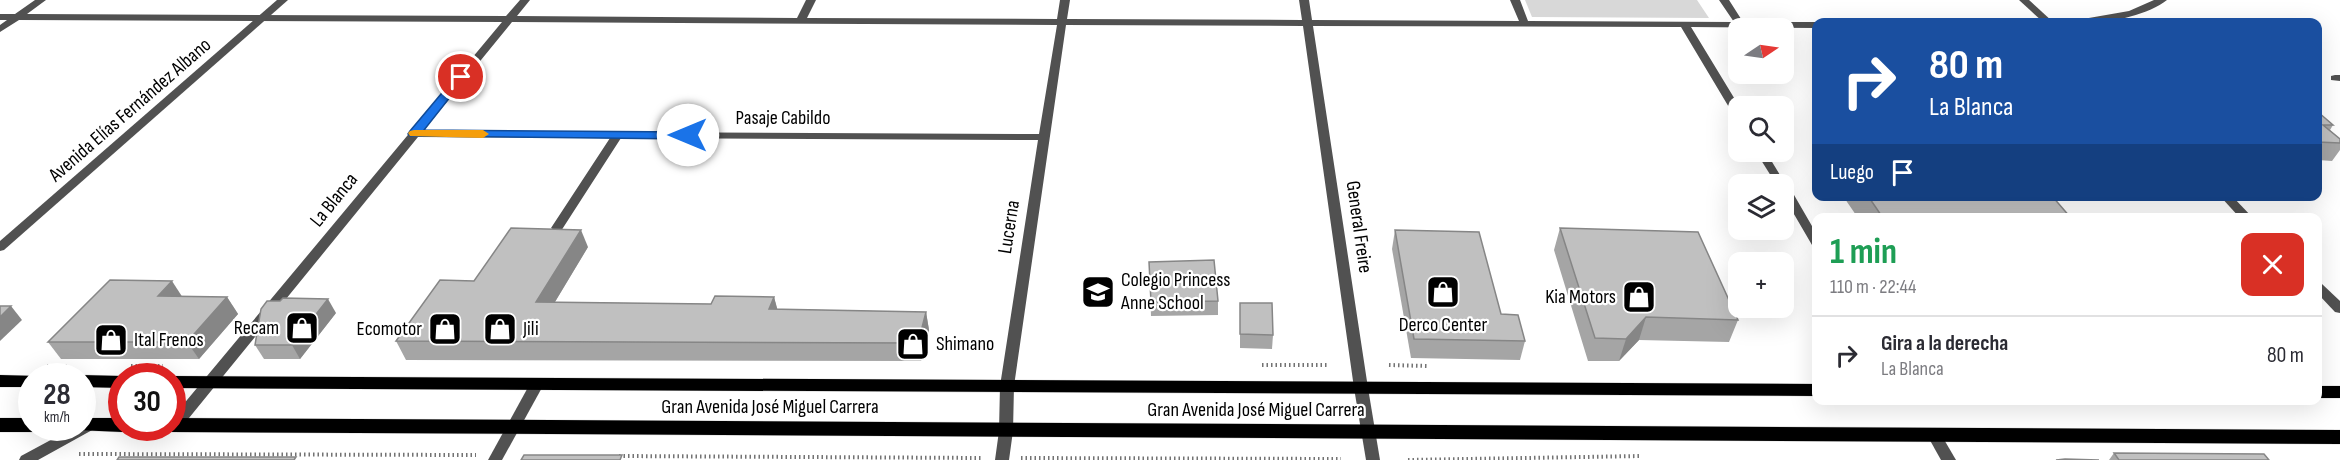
<!DOCTYPE html>
<html lang="es">
<meta charset="utf-8">
<style>
:root{--surface:#fff;--page:#f7f7f7;--text:#2b2b33;--muted:#7c7c81;--line:#e1e1e2}
body{margin:0;font-family:"Sofia Sans Condensed",sans-serif;background:var(--page);color:var(--text);height:100vh;display:flex;flex-direction:column;font-size:22px;white-space:nowrap}
*{box-sizing:border-box;margin:0}
p{font-size:20px;color:var(--muted)}
.icon{flex:none;width:33px;height:33px;fill:none;stroke:currentColor;stroke-width:2;stroke-linecap:round;stroke-linejoin:round}
.map{position:relative;flex:1;overflow:hidden}
.panel{position:absolute;left:1812px;top:213px;width:510px;height:192px;display:flex;flex-direction:column;background:var(--surface);border-radius:12px;box-shadow:0 6px 24px #0002}
.panel>*{flex:none}
.guide{position:absolute;left:1812px;top:18px;width:510px;height:183px;border-radius:12px;box-shadow:0 6px 24px #0002;background:#1a4fa0;color:#fff;overflow:hidden}
.needle{width:39px;rotate:77deg}
.controls{position:absolute;left:1728px;top:18px;display:grid;gap:12px}
.controls a{display:grid;place-items:center;width:66px;height:66px;border-radius:12px;background:var(--surface);box-shadow:0 6px 24px #0002;font-size:30px}
.speed{position:absolute;left:18px;top:363px;display:flex;gap:12px;font-size:30px;font-weight:700;text-align:center}
.speed>*{display:grid;place-content:center;width:78px;height:78px;border-radius:50%;background:var(--surface);box-shadow:0 6px 24px #0002;line-height:1}
.speed small{font-size:15px;font-weight:400}
.speed .limit{border:9px solid #d22;background:#fff;color:#111}
.pin{position:absolute;display:grid;place-items:center;width:51px;height:51px;color:#fff;margin:-26px;border:3px solid #fff;border-radius:50%;box-shadow:0 2px 6px #0007}
.me{position:absolute;width:66px;margin:-33px;rotate:270deg;stroke-linejoin:round;filter:drop-shadow(0 0 4px #0008)}
.turn{display:flex;align-items:center;gap:21px;height:126px;padding:0 18px;font-size:27px}
.turn .icon{width:78px;height:78px;stroke-width:2.5}
.turn b{display:block;font-size:42px;line-height:51px}
.then{display:flex;align-items:center;height:57px;padding:0 18px;background:#0003;gap:12px;font-size:22px}
.round{display:grid;place-items:center;flex:none;width:63px;height:63px;border-radius:12px;background:var(--page)}
.overview{display:flex;align-items:center;justify-content:space-between;height:102px;padding:0 18px}
h1{font-size:36px;font-weight:700;line-height:45px;color:#1e9e55}
ul{padding:0;list-style:none}
li{display:flex;align-items:center;gap:18px;height:78px;padding:0 18px;border-top:2px solid var(--line)}
li div{flex:1}
li b{display:block;font-size:22px}
li em{font-style:normal}
.map>svg:first-child{display:block}
</style>
<div class="map">
<svg width="2340" height="460" viewBox="0 0 2340 460">
<rect width="100%" height="100%" fill="#fff"/>
<!-- green -->
<polygon fill="#d8d8d8" points="1525,0 1697,0 1709,18 1532,17"/>
<g fill="none" stroke-linecap="round" stroke-linejoin="round">
<defs>
<g id="primary">
<polygon points="0,375 38,376 32,376 32,387 0,387"/>
<polygon points="82,375 122,376 124,376 122,376 122,388 82,387 82,376 76,376"/>
<polygon points="170,376 172,376 1816,384 1816,396 172,388 172,376"/>
<rect x="2318" y="386" width="22" height="12"/>
<polygon points="0,418 32,418 32,428 40,428 32,432 0,432"/>
<polygon points="82,418 122,418 122,428 130,428 122,432 76,430 74,428 82,428"/>
<polygon points="172,418 2340,430 2340,444 172,432 164,428 172,428"/>
</g>
</defs>
<!-- primary casing -->
<use href="#primary" stroke="#dbdbdb" stroke-width="1"/>
<!-- path -->
<g stroke="#737373" stroke-width="4" stroke-dasharray="1.5 3" stroke-linecap="butt">
<polyline points="1262,365 1328,365"/>
<polyline points="1389,365 1427,366"/>
<polyline points="47,366 67,366"/>
<polyline points="131,366 163,366"/>
<polyline points="79,454 476,455"/>
<polyline points="619,456 983,458"/>
<polyline points="1021,458 1341,459"/>
<polyline points="1408,460 1641,456"/>
</g>
<!-- service -->
<polygon fill="#515151" fill-rule="evenodd" points="89,420 94,421 96,425 94,429 38,460 19,460 21,456 73,428 82,428 82,422"/>
<!-- minor -->
<g fill="#515151" fill-rule="evenodd">
<path d="M35 0H46L27 14 506 16 520 0H530L517 16 797 18 806 0H816L807 18 1057 19 1060 0H1070L1067 19 1302 20 1299 0H1309L1312 20 1519 21 1510 0H1520L1528 21 1734 22 1719 0H1729L1743 22H1818L1816 28 1691 27 1739 106 1738 117 1733 114 1681 27 1313 26 1368 388 1366 392H1356L1354 388 1303 26 1066 25 1014 386 1013 431 1009 460H995L999 431 1000 386 1038 140 621 138 561 231 557 232 551 228 610 138 418 137 180 429 175 430 170 429 172 428V418L502 22 19 20 0 32V25L7 20H0V14H15ZM512 22 1057 25 1039 134 423 131Z"/>
<polygon points="2019,0 2029,0 2053,22 2043,22"/>
<path d="M2154 0H2167C2147 16 2102 25 2078 22L2083 19 2129 11Z"/>
<polygon points="2335,75 2340,75 2340,81 2331,80 2331,76"/>
<polygon points="1756,152 1766,152 1786,185 1790,188 1816,233 1816,246 1812,245 1784,197 1784,184 1776,184"/>
<polygon points="2220,196 2232,196 2253,218 2240,218"/>
<polygon points="2318,283 2322,284 2340,301 2340,313 2335,312 2318,294"/>
<polygon points="537,379 542,380 544,384 502,460 488,460 532,380"/>
<polygon points="1934,430 1939,431 1956,460 1941,460 1927,435 1929,431"/>
</g>
<!-- tertiary -->
<g fill="#515151" fill-rule="evenodd">
<polygon points="277,0 288,0 4,250 0,251 0,241"/>
<polygon points="1361,383 1366,384 1368,388 1380,460 1366,460 1354,388 1356,384"/>
</g>
<!-- primary -->
<use href="#primary" fill="#000" fill-rule="evenodd"/>
</g>
<!-- wall -->
<g fill="#a5a5a5">
<polygon points="2318,112 2333,125 2330,130 2340,139 2340,150 2332,161 2318,160"/>
<polygon points="1843,196 2052,196 2071,218 1858,218"/>
<polygon points="1560,228 1738,320 1729,342 1639,340 1619,361 1588,361 1554,250"/>
<polygon points="1395,230 1501,314 1525,341 1520,360 1411,358 1392,249"/>
<polygon points="588,247 555,302 711,304 774,297 777,309 926,312 929,330 921,361 406,360 396,341 474,281"/>
<polygon points="1149,262 1218,301 1218,315 1151,316"/>
<polygon points="183,297 227,297 238,314 199,359 61,359 48,342"/>
<polygon points="1240,303 1273,335 1272,349 1240,348"/>
<polygon points="336,313 300,359 264,359 255,345"/>
<polygon points="2114,453 2269,460 2109,460"/>
</g>
<!-- shaded-wall -->
<g fill="#868686">
<polygon points="581,230 588,247 544,320 536,302"/>
<polygon points="172,281 183,298 158,296"/>
<polygon points="227,297 238,314 199,359 187,342"/>
<polygon points="774,297 779,315 769,309"/>
<polygon points="328,299 336,313 300,359 292,345"/>
<polygon points="11,306 22,320 0,341 0,317"/>
<polygon points="926,312 929,330 921,361 918,343"/>
<polygon points="1646,317 1639,340 1619,361 1626,339"/>
</g>
<!-- building -->
<g fill="#c0c0c0" stroke="#868686" stroke-width="1.5">
<polygon points="2318,112 2333,125 2323,125 2340,139 2340,143 2318,142"/>
<polygon points="1868,196 2052,196 2071,218 1883,218"/>
<polygon points="511,228 581,230 536,302 711,304 715,296 774,297 769,309 926,312 918,343 396,341 440,280 474,281"/>
<polygon points="1560,228 1698,232 1738,320 1646,317 1626,339 1595,338"/>
<polygon points="1395,230 1479,232 1501,314 1518,315 1525,341 1414,339"/>
<polygon points="1214,260 1218,301 1151,302 1149,262"/>
<polygon points="110,280 172,281 158,296 227,297 187,342 48,342"/>
<polygon points="283,298 328,299 292,345 255,345 261,309 267,301 280,301"/>
<polygon points="1240,303 1272,303 1273,335 1240,334"/>
<polygon points="0,306 11,306 0,317"/>
<polygon points="2114,453 2264,454 2269,460 2119,460"/>
<polygon points="524,455 622,455 620,460 521,460"/>
<polygon points="119,457 296,457 294,460 117,460"/>
<polygon points="2065,459 2099,460 2056,460"/>
</g>
<!-- route -->
<polygon fill="#1a73e8" stroke="#114b97" stroke-width="1.5" points="461,74 466,77 424,130 688,132 694,135 688,139 410,136 408,134 410,131 457,75"/>
<!-- slow -->
<polygon fill="#f59e0b" points="414,130 483,130 489,134 483,138 410,136 408,133 410,131"/>
<!-- icons -->
<defs>
<symbol id="school-square" viewBox="-11 -11 22 22"><rect x="-9" y="-9" width="18" height="18" rx="4" fill="#000" stroke="#fff"/><path d="M0-5L7-2L0 1L-7-2ZM-4 1L0 2.5L4 1V4Q0 6-4 4Z" fill="#fff"/></symbol>
<symbol id="shop-square" viewBox="-11 -11 22 22"><rect x="-9" y="-9" width="18" height="18" rx="4" fill="#000" stroke="#fff"/><path d="M-5-2.5h2.3a2.7 3.5 0 0 1 5.4 0H5L5.5 6h-11ZM-1.5-2.5h3a1.5 2.3 0 0 0-3 0Z" fill="#fff"/></symbol>
</defs>
<g fill-rule="evenodd">
<use href="#school-square" x="1079" y="273" width="38" height="38"/>
<use href="#shop-square" x="1424" y="273" width="38" height="38"/>
<use href="#shop-square" x="1620" y="278" width="38" height="38"/>
<use href="#shop-square" x="283" y="309" width="38" height="38"/>
<use href="#shop-square" x="426" y="310" width="38" height="38"/>
<use href="#shop-square" x="481" y="310" width="38" height="38"/>
<use href="#shop-square" x="92" y="321" width="38" height="38"/>
<use href="#shop-square" x="894" y="325" width="38" height="38"/>
</g>
<g text-anchor="middle" dominant-baseline="central" stroke-width="4.5" stroke-linejoin="round" paint-order="stroke">
<!-- street labels -->
<g font-size="20" fill="#000" stroke="#fff">
<text transform="translate(130 110) rotate(-41)">Avenida Elías Fernández Albano</text>
<text x="783" y="118">Pasaje Cabildo</text>
<text transform="translate(334 200) rotate(-51)">La Blanca</text>
<text transform="translate(1009 227) rotate(-81)">Lucerna</text>
<text transform="translate(1359 227) rotate(82)">General Freire</text>
<text x="770" y="407">Gran Avenida José Miguel Carrera</text>
<text x="1256" y="410">Gran Avenida José Miguel Carrera</text>
</g>
<!-- poi labels -->
<g font-size="20" fill="#000" stroke="#fff" text-anchor="start">
<text x="1121" y="280">Colegio Princess<tspan x="1121" dy="23">Anne School</tspan></text>
<text x="1616" y="297" text-anchor="end">Kia Motors</text>
<text x="1443" y="325" text-anchor="middle">Derco Center</text>
<text x="279" y="328" text-anchor="end">Recam</text>
<text x="422" y="329" text-anchor="end">Ecomotor</text>
<text x="523" y="329">Jili</text>
<text x="134" y="340">Ital Frenos</text>
<text x="936" y="344">Shimano</text>
</g>
</g>
</svg>
<div class="controls">
<a><svg class="needle" viewBox="-14 -14 28 28"><path d="M0-13l5 13h-10z" fill="#e53935"/><path d="M0 13l5-13h-10z" fill="#7c7c81"/></svg></a>
<a><svg class="icon" aria-label="search" viewBox="0 0 24 24"><circle cx="10" cy="10" r="6"/><path d="M15 15l6 6"/></svg></a>
<a><svg class="icon" aria-label="layers" viewBox="0 0 24 24"><path d="M12 4l9 5-9 5-9-5zM3 14l9 5 9-5"/></svg></a>
<a>+</a>
</div>
<div class="speed"><div>28<small>km/h</small></div><div class="limit">30</div></div>
<div class="pin" style="left:461px;top:77px;background:#d93025"><svg class="icon" aria-label="arrive" viewBox="0 0 24 24"><path d="M6 21V4h12l-3 4 3 4H6"/></svg></div>
<svg class="me" style="left:688px;top:135px" viewBox="-20 -20 40 40"><circle r="19" fill="#fff"/><path d="M0-13L10 11 0 6-10 11z" fill="#1a73e8"/></svg>
<div class="guide">
<div class="turn"><svg class="icon" aria-label="right" viewBox="0 0 24 24"><path d="M7 20v-9h11M14 6l5 5-5 5"/></svg><div><b>80 m</b>La Blanca</div></div>
<div class="then">Luego<svg class="icon" aria-label="arrive" viewBox="0 0 24 24"><path d="M6 21V4h12l-3 4 3 4H6"/></svg></div>
</div>
<section class="panel">
<div class="overview"><div><h1>1 min</h1><p>110 m · 22:44</p></div><a class="round" style="background:#d93025;color:#fff"><svg class="icon" aria-label="close" viewBox="0 0 24 24"><path d="M6 6l12 12M18 6L6 18"/></svg></a></div>
<ul>
<li><svg class="icon" aria-label="right" viewBox="0 0 24 24"><path d="M7 20v-9h11M14 6l5 5-5 5"/></svg><div><b>Gira a la derecha</b><p>La Blanca</p></div><em>80 m</em></li>
</ul>
</section>
</div>
